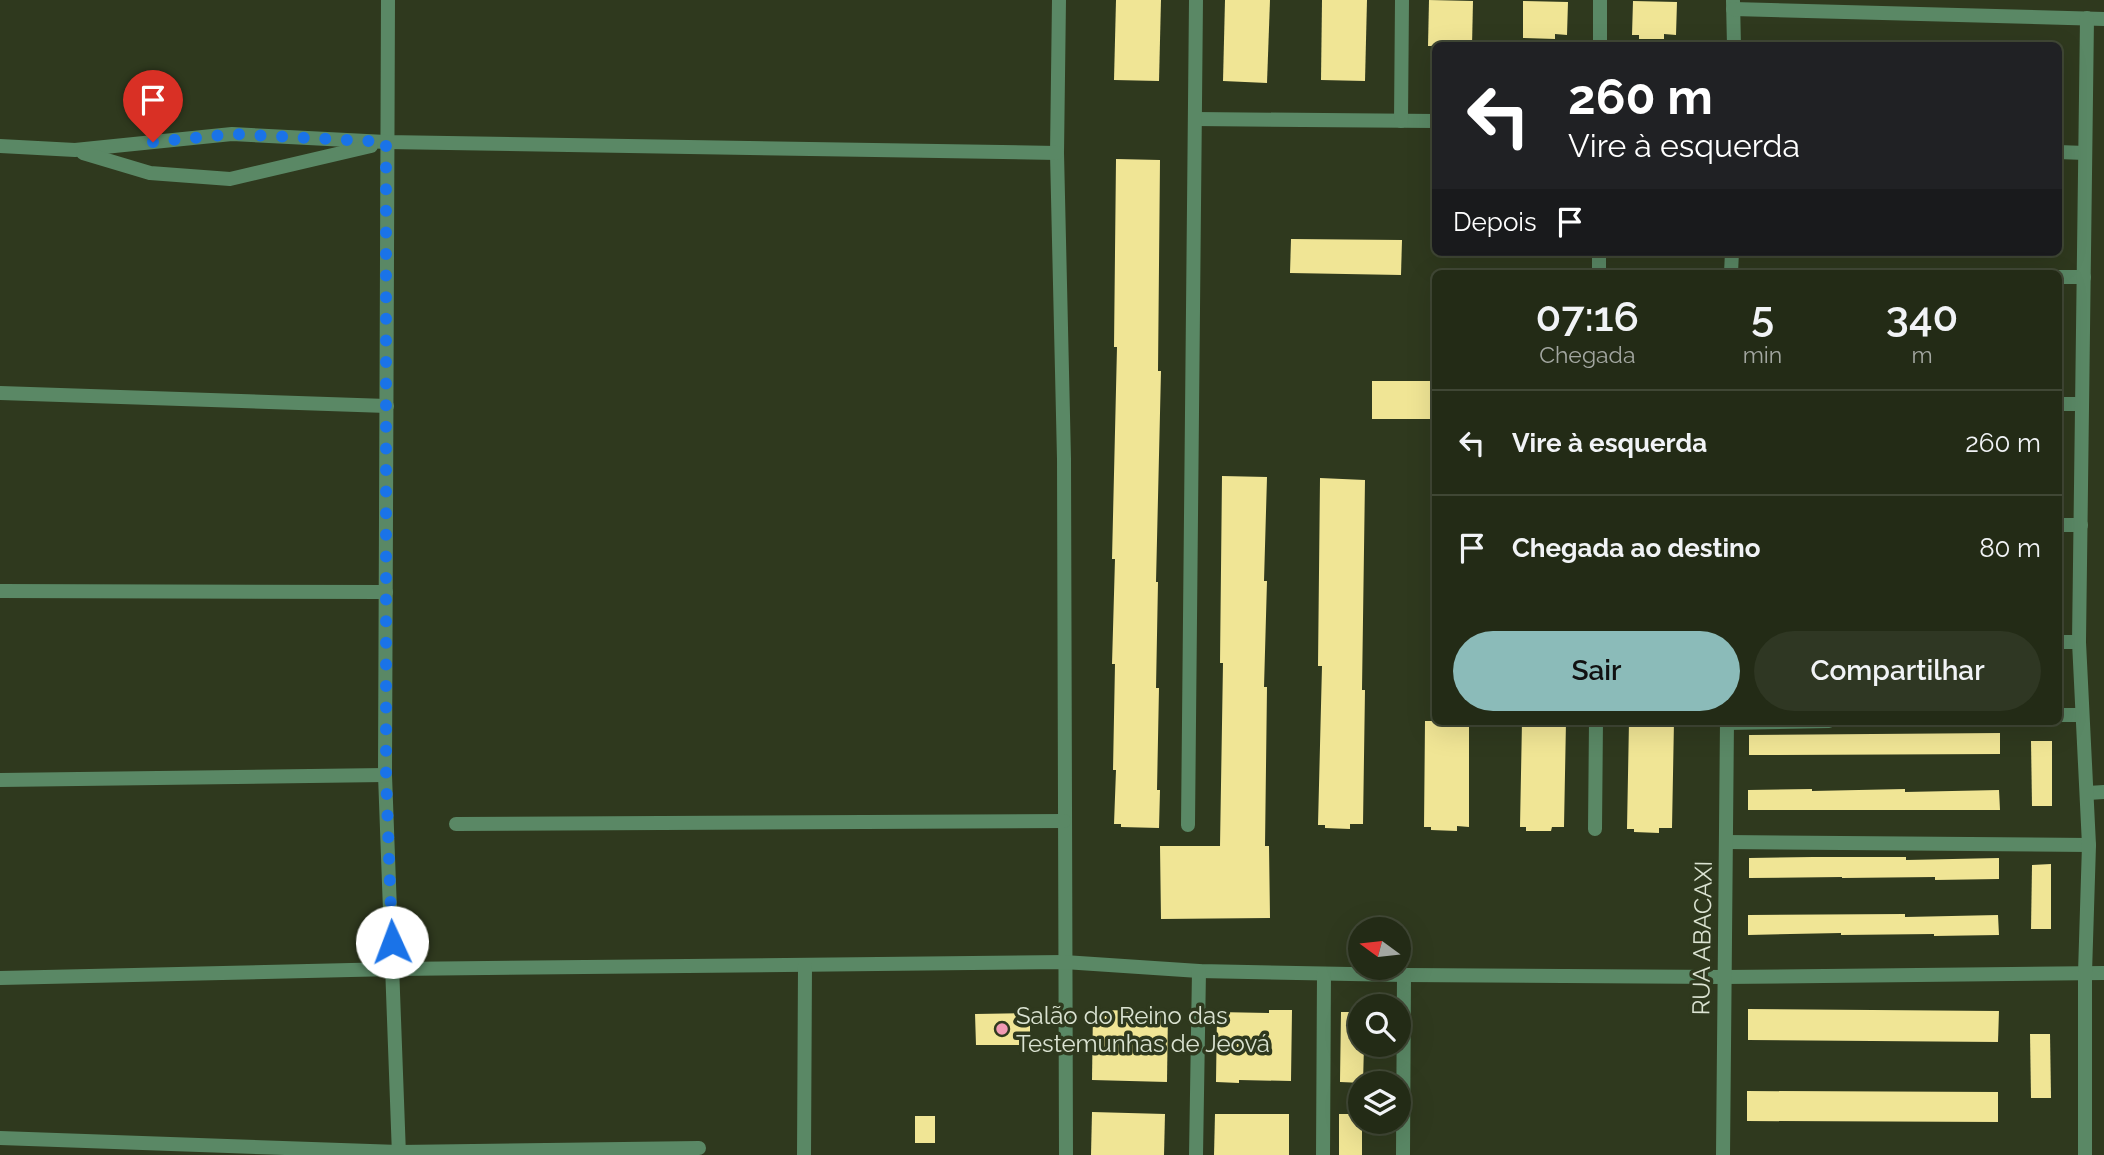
<!DOCTYPE html>
<html lang="pt">
<meta charset="utf-8">
<style>
:root{--surface:#232b16;--page:#2f3723;--text:#f1f3f6;--muted:#a3a7a1;--line:#404735;--accent:#8bbbb9}
body{margin:0;font-family:Raleway,sans-serif;background:var(--page);color:var(--text);height:100vh;display:flex;flex-direction:column;font-size:26px;white-space:nowrap}
*{box-sizing:border-box;margin:0}
p{font-size:23px;color:var(--muted)}
.icon{flex:none;width:38px;height:38px;fill:none;stroke:currentColor;stroke-width:2;stroke-linecap:round;stroke-linejoin:round}
.map{position:relative;flex:1;overflow:hidden}
.drawer{position:absolute;left:1432px;top:270px;width:630px;height:455px;display:flex;flex-direction:column;background:var(--surface);border-radius:10px;box-shadow:0 7px 28px #0002,0 0 0 2px var(--line)}
.drawer>*{flex:none}
.top-card{position:absolute;left:1432px;top:42px;width:630px;height:214px;border-radius:10px;box-shadow:0 7px 28px #0002,0 0 0 2px var(--line);background:#202124;color:#fff;overflow:hidden}
.needle{width:46px;rotate:285deg}
.tools{position:absolute;left:1348px;top:917px;display:grid;gap:14px}
.tools a{display:grid;place-items:center;width:63px;height:63px;border-radius:50%;background:var(--surface);box-shadow:0 7px 28px #0002,0 0 0 2px var(--line);font-size:35px}
.pin{position:absolute;display:grid;place-items:center;width:60px;height:60px;color:#fff;margin:-72px -30px;border-radius:50% 50% 50% 0;rotate:-45deg;box-shadow:0 0 7px #0007}
.pin .icon{rotate:45deg}
.me{position:absolute;width:77px;margin:-38px;rotate:358deg;stroke-linejoin:round;filter:drop-shadow(0 0 5px #0008)}
.turn{display:flex;align-items:center;gap:24px;height:147px;padding:0 21px;font-size:32px}
.turn .icon{width:91px;height:91px;stroke-width:2.5}
.turn b{display:block;font-size:49px;line-height:60px}
.then{display:flex;align-items:center;height:66px;padding:0 21px;background:#0003;gap:14px;font-size:26px}
.eta{display:flex;justify-content:space-evenly;align-items:center;height:119px;text-align:center}
.eta b{font-size:42px;font-weight:600;line-height:49px}
.action{display:flex;gap:14px;margin-top:auto;padding:14px 21px}
.action a{flex:1;height:80px;border-radius:42px;background:var(--accent);color:#111;font-size:28px;font-weight:600;line-height:80px;text-align:center}
.action a+a{background:var(--page);color:var(--text)}
ul{padding:0;list-style:none}
li{display:flex;align-items:center;gap:21px;height:105px;padding:0 21px;border-top:2px solid var(--line)}
li div{flex:1}
li b{display:block;font-size:26px}
li em{font-style:normal}
.map>svg:first-child{display:block}
</style>
<div class="map">
<svg width="2104" height="1155" viewBox="0 0 2104 1155">
<rect width="100%" height="100%" fill="#2f391e"/>
<!-- building -->
<g fill="#f0e595">
<polygon points="1116,0 1161,0 1159,81 1114,80"/>
<polygon points="1225,0 1270,0 1267,83 1223,81"/>
<polygon points="1322,0 1367,0 1365,81 1321,80"/>
<polygon points="1429,0 1473,1 1472,46 1428,46"/>
<polygon points="1523,1 1568,2 1567,35 1555,34 1555,39 1523,38"/>
<polygon points="1633,1 1677,2 1676,35 1664,34 1664,39 1639,39 1639,35 1632,35"/>
<polygon points="1116,159 1160,160 1158,371 1161,371 1156,582 1158,582 1156,688 1159,688 1157,790 1160,790 1159,828 1121,827 1121,824 1114,824 1116,770 1113,770 1115,664 1112,664 1115,559 1112,559 1117,347 1114,347"/>
<polygon points="1291,239 1402,240 1401,275 1290,273"/>
<rect x="1372" y="381" width="63" height="38"/>
<polygon points="1222,476 1267,477 1264,581 1267,581 1264,687 1267,687 1265,846 1269,846 1270,918 1161,919 1160,846 1220,846 1223,663 1220,663"/>
<polygon points="1320,478 1365,480 1362,690 1365,690 1363,824 1350,824 1350,829 1325,828 1325,825 1318,825 1322,666 1318,666"/>
<polygon points="1425,721 1469,721 1469,827 1457,826 1457,831 1431,830 1431,827 1424,827"/>
<polygon points="1522,721 1566,721 1564,827 1552,827 1551,831 1526,831 1526,827 1520,827"/>
<polygon points="1629,721 1674,721 1672,828 1659,828 1659,833 1634,832 1634,829 1627,829"/>
<polygon points="2000,733 2000,754 1749,755 1749,735"/>
<polygon points="2031,741 2052,741 2052,806 2032,806"/>
<polygon points="1812,789 1812,791 1905,789 1905,792 1999,790 2000,810 1748,810 1748,790"/>
<polygon points="1813,857 1906,857 1906,860 1999,858 1999,879 1935,880 1935,877 1842,878 1842,877 1749,878 1749,858"/>
<polygon points="2051,864 2051,929 2031,929 2032,865"/>
<polygon points="1905,914 1905,917 1998,915 1999,935 1934,936 1934,934 1841,935 1841,933 1748,935 1748,915"/>
<polygon points="1748,1009 1999,1011 1998,1042 1748,1040"/>
<polygon points="1093,1010 1168,1011 1167,1082 1092,1080"/>
<polygon points="1269,1010 1292,1010 1291,1081 1239,1080 1239,1083 1216,1082 1217,1012 1269,1013"/>
<polygon points="1341,1012 1360,1012 1360,1045 1364,1045 1363,1083 1340,1082"/>
<polygon points="1030,1013 1030,1045 976,1045 975,1014"/>
<polygon points="2030,1034 2050,1034 2051,1098 2031,1098"/>
<polygon points="1747,1091 1998,1092 1998,1122 1747,1121"/>
<polygon points="1092,1112 1165,1114 1164,1155 1091,1155"/>
<polygon points="1215,1114 1289,1114 1289,1155 1214,1155"/>
<polygon points="1339,1114 1360,1114 1360,1122 1362,1122 1362,1155 1339,1155"/>
<rect x="915" y="1116" width="20" height="27"/>
</g>
<g fill="none" stroke-linecap="round" stroke-linejoin="round">
<!-- minor -->
<g stroke="#5a8865" stroke-width="14">
<polyline points="388,0 385,775 399,1155"/>
<polyline points="1059,0 1057,153 1064,459 1066,1155"/>
<polyline points="1733,1 1734,46"/>
<polyline points="1733,9 2104,19"/>
<polyline points="1600,46 1600,0"/>
<polyline points="1195,119 1435,121"/>
<polyline points="1401,121 1402,0"/>
<polyline points="0,146 75,150 232,134 386,142 1057,153"/>
<polyline points="2058,152 2085,153"/>
<polyline points="83,153 150,173 230,179 371,146"/>
<polyline points="1599,273 1599,252"/>
<polyline points="1731,273 1732,252"/>
<polyline points="2058,277 2084,277"/>
<polyline points="0,393 387,406"/>
<polyline points="2058,404 2081,404"/>
<polyline points="2058,525 2081,525"/>
<polyline points="0,591 386,592"/>
<polyline points="2058,642 2079,642"/>
<polyline points="2058,715 2081,715"/>
<polyline points="1727,723 1829,721"/>
<polyline points="0,780 385,775"/>
<polyline points="2088,793 2104,792"/>
<polyline points="456,824 1064,821"/>
<polyline points="1188,825 1196,0"/>
<polyline points="1595,829 1596,721"/>
<polyline points="1726,842 2089,845"/>
<polyline points="0,978 394,969 1064,962 1199,971 1404,975 1724,977 2104,973"/>
<polyline points="0,1138 399,1152 699,1148"/>
<polyline points="804,1155 805,966"/>
<polyline points="1196,1155 1199,971"/>
<polyline points="1323,1155 1324,974"/>
<polyline points="1403,1155 1404,975"/>
<polyline points="1723,1155 1727,721"/>
<polyline points="2085,1155 2085,973 2089,845 2079,642 2087,18"/>
</g>
</g>
<g fill="none" stroke-linecap="round" stroke-linejoin="round">
<!-- route -->
<polyline stroke="#1a73e8" stroke-width="12" stroke-dasharray="0 21.6" points="153,142 232,134 386,142 386,775 392,942"/>
</g>
<!-- markers -->
<circle fill="#f19ab3" stroke="#2f391e" stroke-width="2.5" cx="1002" cy="1029" r="7"/>
<g text-anchor="middle" dominant-baseline="central" stroke-width="7" stroke-linejoin="round" paint-order="stroke">
<!-- street labels -->
<g font-size="24" fill="#dbe3d2" stroke="#2f391e">
<text transform="translate(1702 938) rotate(-89)">RUA ABACAXI</text>
</g>
<!-- poi labels -->
<g font-size="24" fill="#dbe3d2" stroke="#2f391e" text-anchor="start">
<text x="1016" y="1015">Salão do Reino das<tspan x="1016" dy="28">Testemunhas de Jeová</tspan></text>
</g>
</g>
</svg>
<div class="tools">
<a><svg class="needle" viewBox="-14 -14 28 28"><path d="M0-13l5 13h-10z" fill="#e53935"/><path d="M0 13l5-13h-10z" fill="#a3a7a1"/></svg></a>
<a><svg class="icon" aria-label="search" viewBox="0 0 24 24"><circle cx="10" cy="10" r="6"/><path d="M15 15l6 6"/></svg></a>
<a><svg class="icon" aria-label="layers" viewBox="0 0 24 24"><path d="M12 4l9 5-9 5-9-5zM3 14l9 5 9-5"/></svg></a>
</div>
<div class="pin" style="left:153px;top:142px;background:#d93025"><svg class="icon" aria-label="arrive" viewBox="0 0 24 24"><path d="M6 21V4h12l-3 4 3 4H6"/></svg></div>
<svg class="me" style="left:392px;top:942px" viewBox="-20 -20 40 40"><circle r="19" fill="#fff"/><path d="M0-13L10 11 0 6-10 11z" fill="#1a73e8"/></svg>
<div class="top-card">
<div class="turn"><svg class="icon" aria-label="left" viewBox="0 0 24 24"><path d="M17 20v-9H6M10 6l-5 5 5 5"/></svg><div><b>260 m</b>Vire à esquerda</div></div>
<div class="then">Depois<svg class="icon" aria-label="arrive" viewBox="0 0 24 24"><path d="M6 21V4h12l-3 4 3 4H6"/></svg></div>
</div>
<section class="drawer">
<div class="eta">
<div><b>07:16</b><p>Chegada</p></div>
<div><b>5</b><p>min</p></div>
<div><b>340</b><p>m</p></div>
</div>
<ul>
<li><svg class="icon" aria-label="left" viewBox="0 0 24 24"><path d="M17 20v-9H6M10 6l-5 5 5 5"/></svg><div><b>Vire à esquerda</b></div><em>260 m</em></li>
<li><svg class="icon" aria-label="arrive" viewBox="0 0 24 24"><path d="M6 21V4h12l-3 4 3 4H6"/></svg><div><b>Chegada ao destino</b></div><em>80 m</em></li>
</ul>
<div class="action"><a>Sair</a><a>Compartilhar</a></div>
</section>
</div>
